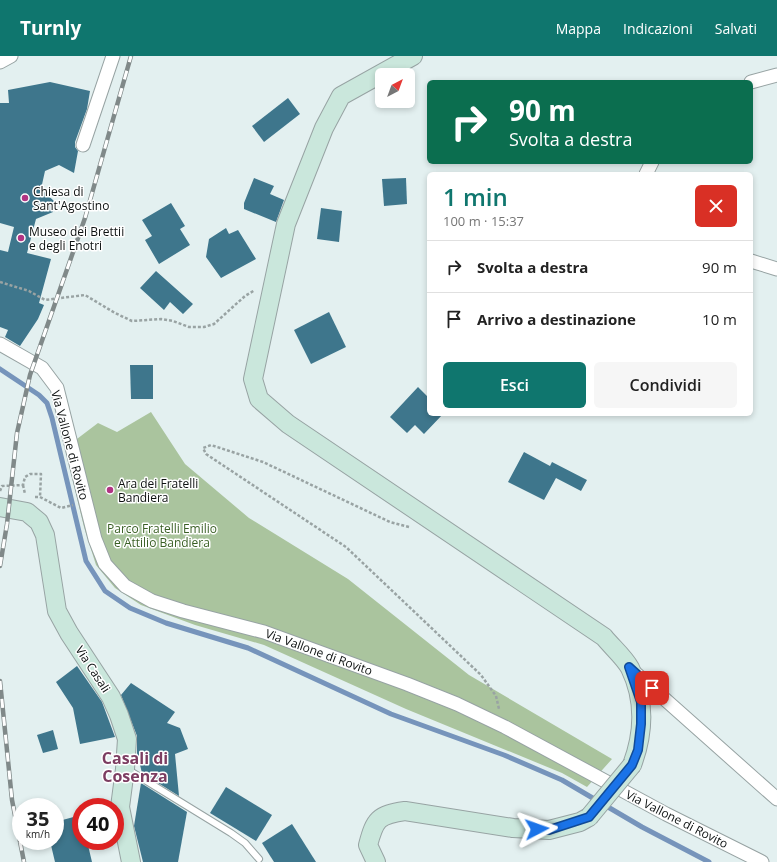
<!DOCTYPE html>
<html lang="it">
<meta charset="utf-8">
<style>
:root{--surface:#fff;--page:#f6f6f6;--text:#222;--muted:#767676;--line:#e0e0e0;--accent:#0f766e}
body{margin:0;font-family:"Open Sans",sans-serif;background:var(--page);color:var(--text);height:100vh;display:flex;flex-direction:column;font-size:15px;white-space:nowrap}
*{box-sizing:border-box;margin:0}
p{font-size:13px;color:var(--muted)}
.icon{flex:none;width:22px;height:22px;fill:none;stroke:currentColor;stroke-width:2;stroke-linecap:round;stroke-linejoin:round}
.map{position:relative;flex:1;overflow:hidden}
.drawer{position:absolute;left:427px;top:116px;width:326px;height:244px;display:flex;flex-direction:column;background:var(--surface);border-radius:6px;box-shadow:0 2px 6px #0003}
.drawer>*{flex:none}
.guide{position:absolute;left:427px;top:24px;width:326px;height:84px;border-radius:6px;box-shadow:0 2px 6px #0003;background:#0b6e4f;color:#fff;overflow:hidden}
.needle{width:26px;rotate:41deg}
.tools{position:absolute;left:375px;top:12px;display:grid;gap:8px}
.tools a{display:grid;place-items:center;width:40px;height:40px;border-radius:6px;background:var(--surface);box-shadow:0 2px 6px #0003;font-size:20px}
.speed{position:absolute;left:12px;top:742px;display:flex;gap:8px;font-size:20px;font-weight:700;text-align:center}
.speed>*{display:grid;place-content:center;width:52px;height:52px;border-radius:50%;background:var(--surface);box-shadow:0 2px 6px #0003;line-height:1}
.speed small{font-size:10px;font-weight:400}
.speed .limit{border:6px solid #d22;background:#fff;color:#111}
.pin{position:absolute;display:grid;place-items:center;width:34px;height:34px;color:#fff;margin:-17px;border-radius:8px;box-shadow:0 2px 6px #0006}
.me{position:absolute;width:44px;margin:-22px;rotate:86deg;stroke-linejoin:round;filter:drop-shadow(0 0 3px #0008)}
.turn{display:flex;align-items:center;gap:14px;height:84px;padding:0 16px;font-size:18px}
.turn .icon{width:52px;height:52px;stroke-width:2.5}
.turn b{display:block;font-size:28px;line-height:34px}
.round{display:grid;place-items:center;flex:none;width:42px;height:42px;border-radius:6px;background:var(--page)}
.summary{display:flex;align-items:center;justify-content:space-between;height:68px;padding:0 16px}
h1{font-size:24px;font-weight:600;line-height:30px;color:var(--accent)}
.primary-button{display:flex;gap:8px;margin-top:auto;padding:8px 16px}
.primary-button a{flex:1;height:46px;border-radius:6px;background:var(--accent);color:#fff;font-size:16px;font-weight:600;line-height:46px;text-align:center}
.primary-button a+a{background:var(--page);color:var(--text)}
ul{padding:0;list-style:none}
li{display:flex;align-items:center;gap:12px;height:52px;padding:0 16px;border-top:1px solid var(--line)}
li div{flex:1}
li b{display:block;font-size:15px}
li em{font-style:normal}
header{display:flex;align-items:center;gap:24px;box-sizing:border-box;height:56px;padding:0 20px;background:var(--accent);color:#fff}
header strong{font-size:19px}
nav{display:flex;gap:22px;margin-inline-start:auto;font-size:14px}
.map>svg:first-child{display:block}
</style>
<header>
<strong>Turnly</strong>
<nav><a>Mappa</a><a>Indicazioni</a><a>Salvati</a></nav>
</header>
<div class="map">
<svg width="777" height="806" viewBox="0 0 777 806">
<rect width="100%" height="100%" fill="#e3f0f0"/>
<!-- green -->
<polygon fill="#aac49e" points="151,356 185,408 249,462 348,523 469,619 612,703 587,731 562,717 406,653 264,589 195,569 141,549 115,532 96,509 84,471 65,392 98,367 117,376"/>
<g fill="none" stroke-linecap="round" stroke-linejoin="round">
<!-- stream -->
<polyline stroke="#7694bb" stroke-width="5" points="0,313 39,339 47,347 52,362 86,505 105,535 130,552 166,567 248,592 391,658 504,699 562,724 642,771 709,806"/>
</g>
<!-- building -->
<g fill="#3e768c">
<polygon points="50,26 90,35 87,53 75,86 75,91 78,95 74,117 59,109 45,115 41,133 54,145 53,156 36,163 27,197 51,203 39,247 44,249 38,263 20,290 5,281 8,274 0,271 0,194 8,196 14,171 0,167 0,47 9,47 8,34"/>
<polygon points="288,42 300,58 264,86 252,70"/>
<polygon points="254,122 274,130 270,138 284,144 276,166 244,153 244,147"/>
<polygon points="406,122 407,148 384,150 382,123"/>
<polygon points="171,147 185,170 180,173 190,189 159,208 145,184 152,180 142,164"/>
<polygon points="321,152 342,155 339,186 317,183"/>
<polygon points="226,172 229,178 238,174 256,203 221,222 206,201 209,183"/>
<polygon points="156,215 193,248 183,258 170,246 164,254 140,232"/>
<polygon points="329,256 346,291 311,308 294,274"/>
<polygon points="130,309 153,309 153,343 131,343"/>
<polygon points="418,331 429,342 429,358 443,358 424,378 415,369 407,377 390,361"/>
<polygon points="524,396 550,410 552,406 587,424 581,435 556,422 544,444 508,426"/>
<polygon points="77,610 102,646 115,681 80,688 73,652 56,626"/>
<polygon points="131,627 175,656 167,667 180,672 188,693 175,698 179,740 142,717 137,697 137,680 121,639"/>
<polygon points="53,674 58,693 43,697 37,679"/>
<polygon points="141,727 187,756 178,806 143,806 134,770"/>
<polygon points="226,731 272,759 256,785 210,757"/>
<polygon points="81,759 81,785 87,785 92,806 55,806 50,785 55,785 55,766"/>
<polygon points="292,768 316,806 274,806 262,787"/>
</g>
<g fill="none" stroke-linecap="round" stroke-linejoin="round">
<defs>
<polyline id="lane" points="127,713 231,777 245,787 259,803"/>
<g id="street">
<polyline points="0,6 11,0"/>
<polyline points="751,26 777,19"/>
<polyline points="83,89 113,0"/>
<polyline points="646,118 652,106"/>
<polyline points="751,205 777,213"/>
<polyline points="0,288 42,312 57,332 95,483 105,508 125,530 152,545 183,555 264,576 407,628 457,648 505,671 666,758 762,806"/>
<polyline points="632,614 777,743"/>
</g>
<g id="secondary">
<path d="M413 0 341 40 324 72 286 168 253 323 259 343 288 368 604 581C612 591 624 601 630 612 645 643 644 677 632 709"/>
<polyline points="0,451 27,456 39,466 45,479 57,555 69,577 111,641 119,659 127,683 125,713 120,751 131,806"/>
<path d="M376 806 368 789C375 763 378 759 405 755L513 772 549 774 580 766 589 761"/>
</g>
</defs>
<!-- lane casing -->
<use href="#lane" stroke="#97a3a3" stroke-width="8"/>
<!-- street casing -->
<use href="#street" stroke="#97a3a3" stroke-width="15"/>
<!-- secondary casing -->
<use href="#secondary" stroke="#97a3a3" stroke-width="20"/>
<!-- path -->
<g stroke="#99a3a3" stroke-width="2.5" stroke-dasharray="3 2" stroke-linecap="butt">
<polyline points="0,226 29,235 45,244 85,239 115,257 132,265 161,263 173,265 189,271 204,271 214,268 245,240 255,234"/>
<polyline points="23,429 25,438"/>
<polyline points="0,435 2,430 23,429 25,421 30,418 41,418 40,441"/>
<polyline points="35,441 40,441 61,452 73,449"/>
<polyline points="409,471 390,466 263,406 211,389 203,392 206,398 346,491 481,619 496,640 499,653"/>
</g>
<!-- lane -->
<use href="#lane" stroke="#fff" stroke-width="6"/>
<!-- street -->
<use href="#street" stroke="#fff" stroke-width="13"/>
<!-- secondary -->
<use href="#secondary" stroke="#cae7dc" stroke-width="18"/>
<defs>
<g id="rail">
<polyline points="0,510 7,468 17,377 30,319 85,162 131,0"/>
<polyline points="0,625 12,744 24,806"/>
</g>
</defs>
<!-- rail casing -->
<use href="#rail" stroke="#808989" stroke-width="4.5"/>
<!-- rail -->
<use href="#rail" stroke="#fff" stroke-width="3" stroke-dasharray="9" stroke-linecap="butt"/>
<defs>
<polyline id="secondary-bridge" points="589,761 632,709"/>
</defs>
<!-- secondary-bridge casing -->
<use href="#secondary-bridge" stroke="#97a3a3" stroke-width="20" stroke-linecap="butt"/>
<!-- secondary-bridge -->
<use href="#secondary-bridge" stroke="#cae7dc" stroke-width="18"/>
</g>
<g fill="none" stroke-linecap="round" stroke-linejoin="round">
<defs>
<polyline id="route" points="537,773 549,774 589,761 632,709 638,694 641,668 641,646 629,611 652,632"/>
</defs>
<!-- route casing -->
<use href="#route" stroke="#114b97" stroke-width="10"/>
<!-- route -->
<use href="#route" stroke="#1a73e8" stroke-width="7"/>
</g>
<!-- markers -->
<g fill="#b13483" stroke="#fff" stroke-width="1.5">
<circle cx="25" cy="142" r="4"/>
<circle cx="21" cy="182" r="4"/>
<circle cx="110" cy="434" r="4"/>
</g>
<g text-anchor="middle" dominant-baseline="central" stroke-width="3" stroke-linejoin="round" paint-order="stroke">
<!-- poi labels -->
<g font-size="12" fill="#0d1111" stroke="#fff" text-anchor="start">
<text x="33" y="135">Chiesa di<tspan x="33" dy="14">Sant'Agostino</tspan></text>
<text x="29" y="175">Museo dei Brettii<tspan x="29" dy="14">e degli Enotri</tspan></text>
<text x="118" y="427">Ara dei Fratelli<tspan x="118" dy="14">Bandiera</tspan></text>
</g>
<!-- street labels -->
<g font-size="12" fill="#0d1111" stroke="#fff">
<text transform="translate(70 389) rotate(75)">Via Vallone di Rovito</text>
<text transform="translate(319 596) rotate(20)">Via Vallone di Rovito</text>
<text transform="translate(93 613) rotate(57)">Via Casali</text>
<text transform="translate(677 763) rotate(27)">Via Vallone di Rovito</text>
</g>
<!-- park labels -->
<g font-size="12" fill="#395f24" stroke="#fff">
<text x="162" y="472">Parco Fratelli Emilio<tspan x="162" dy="14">e Attilio Bandiera</tspan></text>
</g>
<!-- district labels -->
<g font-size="16" font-weight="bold" fill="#7c3d61" stroke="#fff">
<text x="135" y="702">Casali di<tspan x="135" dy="18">Cosenza</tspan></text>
</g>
</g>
</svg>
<div class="tools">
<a><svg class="needle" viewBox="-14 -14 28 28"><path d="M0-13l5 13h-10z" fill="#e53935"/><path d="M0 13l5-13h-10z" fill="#767676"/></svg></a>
</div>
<div class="speed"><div>35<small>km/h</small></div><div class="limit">40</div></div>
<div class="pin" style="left:652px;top:632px;background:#d93025"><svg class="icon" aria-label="arrive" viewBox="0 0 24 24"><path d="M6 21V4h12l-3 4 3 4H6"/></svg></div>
<svg class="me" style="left:537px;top:773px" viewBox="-20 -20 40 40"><path d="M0-17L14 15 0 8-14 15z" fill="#1a73e8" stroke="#fff" stroke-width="4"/></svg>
<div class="guide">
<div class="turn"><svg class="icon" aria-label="right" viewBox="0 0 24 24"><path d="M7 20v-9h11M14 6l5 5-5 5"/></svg><div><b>90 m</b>Svolta a destra</div></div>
</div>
<section class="drawer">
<div class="summary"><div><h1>1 min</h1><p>100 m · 15:37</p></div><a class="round" style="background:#d93025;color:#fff"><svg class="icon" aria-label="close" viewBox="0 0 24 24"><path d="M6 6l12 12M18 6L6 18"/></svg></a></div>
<ul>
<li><svg class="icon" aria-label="right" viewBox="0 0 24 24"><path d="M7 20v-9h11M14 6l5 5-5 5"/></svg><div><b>Svolta a destra</b></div><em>90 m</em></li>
<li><svg class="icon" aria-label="arrive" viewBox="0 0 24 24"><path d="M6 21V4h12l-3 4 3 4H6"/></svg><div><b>Arrivo a destinazione</b></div><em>10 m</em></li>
</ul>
<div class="primary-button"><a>Esci</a><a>Condividi</a></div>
</section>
</div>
